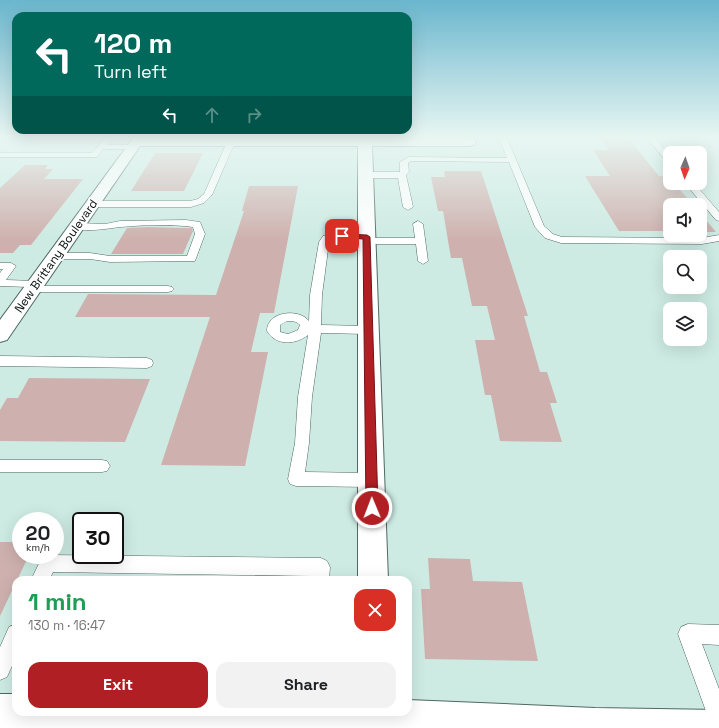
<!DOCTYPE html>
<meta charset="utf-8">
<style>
:root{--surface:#fff;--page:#f2f2f2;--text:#202124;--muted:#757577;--accent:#b01f23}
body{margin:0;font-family:"Space Grotesk",sans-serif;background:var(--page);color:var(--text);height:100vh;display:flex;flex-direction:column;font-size:15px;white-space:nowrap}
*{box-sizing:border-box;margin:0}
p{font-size:13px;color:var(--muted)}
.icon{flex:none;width:22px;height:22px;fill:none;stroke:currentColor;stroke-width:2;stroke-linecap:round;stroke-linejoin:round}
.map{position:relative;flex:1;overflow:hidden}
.sheet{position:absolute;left:12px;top:576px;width:400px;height:140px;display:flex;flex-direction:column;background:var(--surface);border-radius:12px;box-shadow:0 4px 16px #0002}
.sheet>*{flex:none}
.top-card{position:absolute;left:12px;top:12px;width:400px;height:122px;border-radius:12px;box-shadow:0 4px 16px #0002;background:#00695c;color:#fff;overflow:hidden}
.needle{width:26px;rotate:182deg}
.buttons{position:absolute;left:663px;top:146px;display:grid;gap:8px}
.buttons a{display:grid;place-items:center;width:44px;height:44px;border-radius:8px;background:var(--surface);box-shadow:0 4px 16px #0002;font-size:20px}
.speed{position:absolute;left:12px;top:512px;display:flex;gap:8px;font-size:20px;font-weight:700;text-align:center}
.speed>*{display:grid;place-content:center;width:52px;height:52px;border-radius:50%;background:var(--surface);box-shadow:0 4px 16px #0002;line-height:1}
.speed small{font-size:10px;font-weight:400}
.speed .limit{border:2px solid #111;border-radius:6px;background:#fff;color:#111}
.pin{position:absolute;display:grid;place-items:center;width:34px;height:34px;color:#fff;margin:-17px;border-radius:8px;box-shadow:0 2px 6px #0006}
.me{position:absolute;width:44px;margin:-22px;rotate:359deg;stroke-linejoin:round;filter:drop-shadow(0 0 3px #0008)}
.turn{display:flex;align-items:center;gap:14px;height:84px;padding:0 16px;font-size:18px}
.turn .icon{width:52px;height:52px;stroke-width:2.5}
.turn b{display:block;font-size:28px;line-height:34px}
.lanes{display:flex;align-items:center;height:38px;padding:0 16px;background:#0003;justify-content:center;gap:20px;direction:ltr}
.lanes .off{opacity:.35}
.round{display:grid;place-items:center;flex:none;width:42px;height:42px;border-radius:12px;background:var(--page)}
.headline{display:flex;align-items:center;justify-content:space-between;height:68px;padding:0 16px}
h1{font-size:24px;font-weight:700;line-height:30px;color:#1e9e55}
.action{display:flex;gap:8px;margin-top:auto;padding:8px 16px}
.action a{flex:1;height:46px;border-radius:12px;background:var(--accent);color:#fff;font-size:16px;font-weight:700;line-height:46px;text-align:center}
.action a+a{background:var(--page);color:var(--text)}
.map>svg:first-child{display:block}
</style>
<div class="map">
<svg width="719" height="728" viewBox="0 0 719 728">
<rect width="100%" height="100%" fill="#cdebe3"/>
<!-- building -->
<g fill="#ceb1ae">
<polygon points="600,138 628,138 659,176 668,176 670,183 674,183 693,205 670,205 670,231 619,231 585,176 610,176 593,150 609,150"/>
<polygon points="155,153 203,153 184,191 131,191"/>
<polygon points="25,165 48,165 45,169 53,169 44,179 83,179 31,245 20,245 13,253 0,253 0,188"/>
<polygon points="444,171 481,171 528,316 524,316 540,372 547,372 557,403 550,403 562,442 500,441 491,395 485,395 475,340 495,340 487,306 472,306 462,258 451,258 443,211 438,211 431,177 445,177"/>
<polygon points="249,186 298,186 274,313 260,313 251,352 268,352 245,466 161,465 210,317 75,317 88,294 216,295 244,211 242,211"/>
<polygon points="700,213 716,232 700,232"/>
<polygon points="148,227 184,228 192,228 193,231 183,254 111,254 127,228"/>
<polygon points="29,378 150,379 125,442 0,441 0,410 7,398 18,398"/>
<polygon points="0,542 21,542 21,555 29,555 0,616"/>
<polygon points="428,558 470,559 473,581 522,582 538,661 425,659 421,589 430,589"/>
</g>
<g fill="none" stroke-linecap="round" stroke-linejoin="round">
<defs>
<g id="service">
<polygon points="105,138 113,138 107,145 133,145 137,147 133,149 103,149 97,157 0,157 0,153 92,153"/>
<polygon points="499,138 507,138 544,226 553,234 562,237 702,238 719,235 719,241 702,244 561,243 545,238 535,227 509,162 411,161 408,163 409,172 406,175 413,207 408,210 403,207 398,178 366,178 362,175 366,172 400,172 400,162 409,157 507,158"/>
<polygon points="647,138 655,138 670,155 670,162 667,162"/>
<polygon points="228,140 234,140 235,142 212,195 204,203 191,207 92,207 87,204 92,201 190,201 198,199 204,194"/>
<polygon points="685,183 694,183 719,212 719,221 716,220"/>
<path d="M186 220 200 222 205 234 195 261 110 262 90 259H56L51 256 56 253H90L110 256H187L195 234 193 227C170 224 144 225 121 227 110 228 80 234 72 226L77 223 105 224 120 221Z"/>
<path d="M418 221 423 224 428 261 423 264 418 261 416 244H367L363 243V240L342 239 330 241 329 242 322 295 321 325 368 326 372 327 374 330 372 333 368 334 321 333 312 397 309 443 305 472 371 473 377 475 379 480 377 485 371 487 296 486 290 484 288 479 295 443 298 397 308 335C295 345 276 346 267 331 267 311 299 308 309 321L310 295 319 242 323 236 342 233 367 234 371 235V238H415L413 224ZM287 321C293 321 296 321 300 325L298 330 288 334 280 332V325Z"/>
<polygon points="0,263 11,263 16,266 6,280 36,281 40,282 42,284 40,286 168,286 172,287 174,289 172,291 168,292 33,292 29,291 27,289 29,287 0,286 0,273 3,269 0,269"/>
<polygon points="0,356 147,358 152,360 153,363 152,366 147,368 0,366"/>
<polygon points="0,460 102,460 107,461 110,466 107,471 102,472 0,472"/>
<polygon points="47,555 321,558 327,561 330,567 329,580 311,580 311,576 53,572 49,580 31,580 42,557"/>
<polygon points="16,624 16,657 7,677 0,680 0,647 9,627"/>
<polygon points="688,624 719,625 719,645 702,644 719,689 719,728 711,725 678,634 681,627"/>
</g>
<g id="minor">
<polygon points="133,138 469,138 474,139 476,142 474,145 469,146 372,146 388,580 358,580 358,146 140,146 7,340 0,342 0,320"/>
<polygon points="0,694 16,694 16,712 408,712 408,700 595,708 719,710 719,728 0,728"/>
</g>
</defs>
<!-- service casing -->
<use href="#service" stroke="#4e6962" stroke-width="1"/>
<!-- minor casing -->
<use href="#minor" stroke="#4e6962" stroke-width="2"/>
<!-- service -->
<use href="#service" fill="#fff" fill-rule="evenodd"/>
<!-- minor -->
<use href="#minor" fill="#fff" fill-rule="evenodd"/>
</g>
<!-- sky -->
<linearGradient id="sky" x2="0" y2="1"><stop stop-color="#6ab6cd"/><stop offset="0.57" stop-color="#e8f6f2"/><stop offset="1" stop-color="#e8f6f2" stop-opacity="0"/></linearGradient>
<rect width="719" height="240" fill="url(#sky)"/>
<!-- route -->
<polygon fill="#b01f23" stroke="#721417" points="342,234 367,235 370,237 378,508 376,512 372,514 368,512 366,508 363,239 340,237 339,236"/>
<g text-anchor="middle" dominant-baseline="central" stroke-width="4" stroke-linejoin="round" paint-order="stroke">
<!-- far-street labels -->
<g font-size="12" fill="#07110f" stroke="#fff">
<text transform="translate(56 256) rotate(-55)">New Brittany Boulevard</text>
</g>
</g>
</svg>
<div class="buttons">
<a><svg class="needle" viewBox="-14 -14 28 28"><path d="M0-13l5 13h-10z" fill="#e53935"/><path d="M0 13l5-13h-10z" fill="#757577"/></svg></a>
<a><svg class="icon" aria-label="sound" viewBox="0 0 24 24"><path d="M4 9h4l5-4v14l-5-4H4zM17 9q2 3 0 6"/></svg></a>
<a><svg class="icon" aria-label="search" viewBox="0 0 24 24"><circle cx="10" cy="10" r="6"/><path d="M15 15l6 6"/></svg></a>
<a><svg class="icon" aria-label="layers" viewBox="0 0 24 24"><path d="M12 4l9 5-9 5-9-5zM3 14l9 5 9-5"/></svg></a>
</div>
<div class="speed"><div>20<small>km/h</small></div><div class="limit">30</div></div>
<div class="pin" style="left:342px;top:236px;background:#d93025"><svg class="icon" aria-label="arrive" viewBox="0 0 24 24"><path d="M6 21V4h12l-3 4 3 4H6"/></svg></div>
<svg class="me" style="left:372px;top:508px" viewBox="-20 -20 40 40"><circle r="17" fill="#b01f23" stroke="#fff" stroke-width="3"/><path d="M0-11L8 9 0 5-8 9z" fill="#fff"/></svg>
<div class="top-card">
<div class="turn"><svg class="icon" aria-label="left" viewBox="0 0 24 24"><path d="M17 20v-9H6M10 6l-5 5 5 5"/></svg><div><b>120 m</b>Turn left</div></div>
<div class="lanes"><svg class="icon" aria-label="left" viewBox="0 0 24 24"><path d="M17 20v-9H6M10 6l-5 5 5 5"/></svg><svg class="icon off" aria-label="ahead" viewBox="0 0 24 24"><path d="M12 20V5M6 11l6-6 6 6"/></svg><svg class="icon off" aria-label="right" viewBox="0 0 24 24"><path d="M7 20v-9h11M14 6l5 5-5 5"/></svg></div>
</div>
<section class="sheet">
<div class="headline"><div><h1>1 min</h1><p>130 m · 16:47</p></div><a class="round" style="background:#d93025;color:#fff"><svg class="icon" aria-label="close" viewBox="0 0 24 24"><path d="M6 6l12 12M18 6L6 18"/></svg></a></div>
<div class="action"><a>Exit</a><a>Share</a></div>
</section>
</div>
